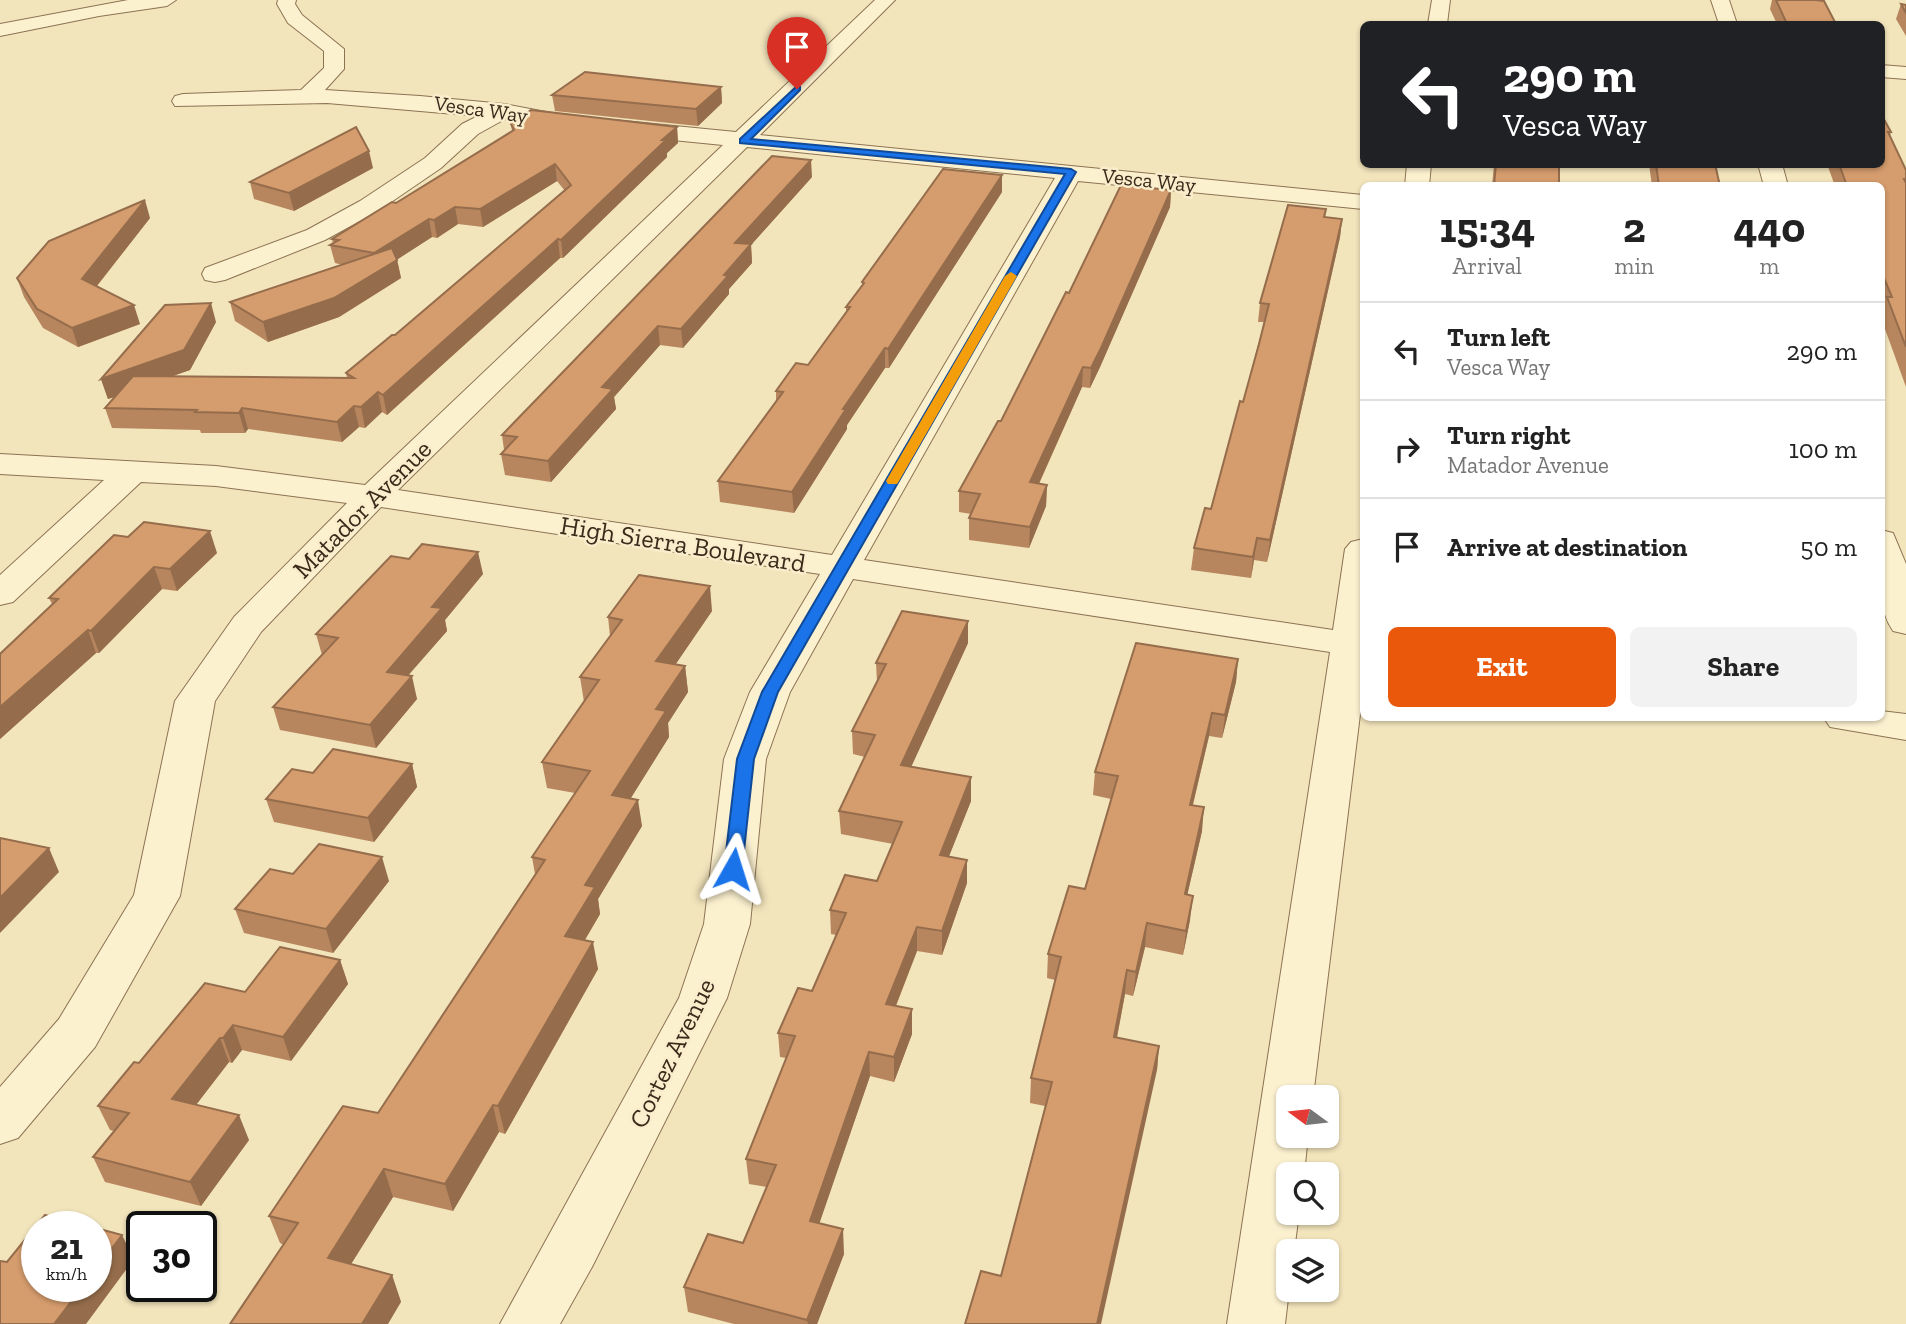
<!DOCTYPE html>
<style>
:root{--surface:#fff;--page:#f2f2f2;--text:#222;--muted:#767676;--line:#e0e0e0;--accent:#ea580c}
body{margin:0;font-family:"Zilla Slab",serif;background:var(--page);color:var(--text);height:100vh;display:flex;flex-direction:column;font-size:26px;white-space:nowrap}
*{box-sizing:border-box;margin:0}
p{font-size:23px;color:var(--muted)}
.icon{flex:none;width:38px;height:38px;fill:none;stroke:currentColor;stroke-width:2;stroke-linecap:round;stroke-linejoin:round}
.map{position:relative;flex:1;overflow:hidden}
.drawer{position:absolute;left:1360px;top:182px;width:525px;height:539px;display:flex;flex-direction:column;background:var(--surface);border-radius:10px;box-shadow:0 2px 5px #0004}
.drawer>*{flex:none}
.hud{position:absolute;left:1360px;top:21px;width:525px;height:147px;border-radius:10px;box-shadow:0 2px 5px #0004;background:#202124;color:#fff;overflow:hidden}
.needle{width:46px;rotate:285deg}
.buttons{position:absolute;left:1276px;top:1085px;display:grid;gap:14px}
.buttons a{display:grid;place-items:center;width:63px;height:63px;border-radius:10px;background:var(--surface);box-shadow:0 2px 5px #0004;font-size:35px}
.speed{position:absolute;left:21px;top:1211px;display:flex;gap:14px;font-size:35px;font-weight:700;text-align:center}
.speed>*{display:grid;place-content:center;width:91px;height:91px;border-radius:50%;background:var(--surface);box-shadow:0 2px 5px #0004;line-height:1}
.speed small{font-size:18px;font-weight:400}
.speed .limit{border:4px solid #111;border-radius:10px;background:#fff;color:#111}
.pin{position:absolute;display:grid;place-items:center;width:60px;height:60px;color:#fff;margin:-72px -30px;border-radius:50% 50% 50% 0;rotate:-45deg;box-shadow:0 0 7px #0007}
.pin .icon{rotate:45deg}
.me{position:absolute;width:77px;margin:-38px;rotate:6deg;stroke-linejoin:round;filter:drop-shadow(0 0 5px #0008)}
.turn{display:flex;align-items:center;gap:24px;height:147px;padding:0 28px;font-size:32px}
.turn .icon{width:91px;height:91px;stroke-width:2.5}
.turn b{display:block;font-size:49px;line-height:60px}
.eta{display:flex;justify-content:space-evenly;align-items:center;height:119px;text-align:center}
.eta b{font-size:42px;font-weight:700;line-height:49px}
.primary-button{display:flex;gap:14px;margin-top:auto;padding:14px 28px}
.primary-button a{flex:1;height:80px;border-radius:10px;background:var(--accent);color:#fff;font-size:28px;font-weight:700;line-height:80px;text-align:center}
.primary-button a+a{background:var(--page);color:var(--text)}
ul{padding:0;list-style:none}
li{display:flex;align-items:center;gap:21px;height:98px;padding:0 28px;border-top:2px solid var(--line)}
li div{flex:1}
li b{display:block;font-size:26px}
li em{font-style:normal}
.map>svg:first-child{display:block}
</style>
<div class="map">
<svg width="1906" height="1324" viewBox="0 0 1906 1324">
<rect width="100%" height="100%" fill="#f2e4bb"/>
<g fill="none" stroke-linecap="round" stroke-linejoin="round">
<defs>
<g id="minor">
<polygon points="128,0 176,0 167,6 99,16 0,36 0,24"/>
<path d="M278 0H296L295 4 302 15 344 49V69L325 90 420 96 504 104 562 115 736 132 875 0H895L760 135 1363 195V209L1078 181 864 560 1333 630 1345 549 1351 542 1363 539V690L1313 1097H1288V1136H1308L1304 1174H1288V1213H1299L1294 1251H1288L1289 1290 1285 1324H1227L1330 652 853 579 790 692 766 759 750 924 727 998 592 1267 560 1324H500L679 998 704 924 724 759 750 692 820 574 381 507 261 632 215 701 180 896 95 1047 18 1138 0 1144V1087L59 1019 134 895 175 701 234 617 347 503 216 486 141 482 13 602 0 605V575L104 480 0 474V454L216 466 365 485 723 145 562 129 505 119 478 134 441 168 378 211 325 240 225 280 215 282 205 280 202 274 205 268 307 230 360 201 425 158 462 124 478 116 327 103 175 106 172 101 175 96 183 94 301 90 324 68V51L288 23 277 4ZM747 147 1055 178 832 555 398 490Z"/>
<polygon points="1432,0 1450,0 1447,24 1428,24"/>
<polygon points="1711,0 1729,0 1737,24 1719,24"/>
<polygon points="1881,65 1906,67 1906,79 1881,77"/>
<polygon points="1407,164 1431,164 1429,186 1405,186"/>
<polygon points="1758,164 1782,164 1788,186 1764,186"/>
<path d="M1881 530 1893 533 1906 564V634L1893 631C1874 603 1881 562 1881 530Z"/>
<polygon points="1881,711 1906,714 1906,740 1830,727 1824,718 1881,718"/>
</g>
</defs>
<!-- minor casing -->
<use href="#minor" stroke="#8c7353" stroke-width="2"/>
<!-- minor -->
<use href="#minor" fill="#fcf1cf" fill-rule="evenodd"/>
</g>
<!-- wall -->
<g fill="#b7865e">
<polygon points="1772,0 1776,0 1836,24 1777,24 1770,9"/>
<polygon points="1901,4 1906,5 1906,36 1896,19"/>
<polygon points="721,87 722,103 698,126 555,111 552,95"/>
<polygon points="1881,114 1891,132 1890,136 1906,170 1906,387 1881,318 1883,310 1881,306 1881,186 1835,186 1827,164 1881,164"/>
<polygon points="511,124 677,127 678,143 667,153 667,157 563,258 560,258 387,415 382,412 365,428 359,427 342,442 248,429 245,433 201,433 200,430 112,428 105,408 115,397 108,399 101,379 216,322 190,370 172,376 347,378 346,373 395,335 565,191 557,181 483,227 458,224 437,238 432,237 397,259 401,278 339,317 268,342 235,321 230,302 343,265 335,263 330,245 333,244 332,239 396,203 512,131"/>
<polygon points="1494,164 1559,164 1559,186 1492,186"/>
<polygon points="1649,164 1715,164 1720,186 1652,186"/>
<polygon points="373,168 294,211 254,199 250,182"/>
<polygon points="812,177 751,245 752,263 729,289 729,294 683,348 660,345 614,397 616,409 551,482 505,475 501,454 504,450 502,435"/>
<polygon points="1171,190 1170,207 1100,367 1090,388 1082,387 1039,484 1047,485 1046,506 1029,548 969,540 969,518 971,514 959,512 959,491 1001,421 1069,293"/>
<polygon points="1002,192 889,368 885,368 847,425 847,429 794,513 720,502 718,481 776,401 776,391 808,365 846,313 846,307 862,286 862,282"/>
<polygon points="1326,209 1325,217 1342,219 1340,237 1267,562 1254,560 1251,578 1191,570 1194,548 1211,509 1243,402 1264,322 1258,322 1260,303"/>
<polygon points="150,218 97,286 140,324 78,347 43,328 24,297 17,278"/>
<polygon points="114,535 217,553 177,591 162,589 99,653 96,653 0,739 0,654 52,604 49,598"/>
<polygon points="483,574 445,620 447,631 408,675 417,699 376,748 280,730 273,707 322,655 316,634"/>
<polygon points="712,611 675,665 685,666 688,692 668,723 669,737 630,799 642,826 598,899 600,914 585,940 598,969 505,1134 499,1132 453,1211 393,1197 351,1264 392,1275 401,1302 280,1243 269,1216 378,1113 535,874 532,857 575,793 547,788 542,762 584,702 580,677 610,636 608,617"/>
<polygon points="968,643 911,767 971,801 949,856 967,883 942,955 917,951 896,1006 912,1009 912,1034 894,1082 870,1076 819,1223 844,1254 817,1324 734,1324 688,1312 684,1287 743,1243 767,1187 749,1184 746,1159 786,1058 780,1057 778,1033 812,991 836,935 831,934 830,910 877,881 893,844 841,834 839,811 865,757 853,754 852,731 877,682 876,663"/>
<polygon points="1238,659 1236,682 1222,738 1209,736 1193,805 1202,831 1187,895 1190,920 1183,955 1145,947 1133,996 1125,994 1117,1038 1159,1046 1157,1070 1001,1276 1045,1106 1030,1103 1031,1078 1055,980 1047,978 1048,954 1085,889 1111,799 1093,795 1095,772"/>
<polygon points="412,764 417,787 374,842 274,822 266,799 313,773"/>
<polygon points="293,874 389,881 333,953 244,933 235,909"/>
<polygon points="340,960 348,984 291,1061 242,1050 232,1063 229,1062 196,1105 249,1140 201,1206 105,1182 93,1157 114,1131 110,1130 98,1106 139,1063 245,992"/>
</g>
<!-- shaded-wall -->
<g fill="#956d4c">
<polygon points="721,87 722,103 698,126 696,109"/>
<polygon points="677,127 678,143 667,153 667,157 563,258 561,240 662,140"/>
<polygon points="369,151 373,168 294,211 289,193"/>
<polygon points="811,160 812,177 751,245 752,263 729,289 729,294 683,348 681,329 724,275 735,243"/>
<polygon points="555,164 557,181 483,227 480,209"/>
<polygon points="1002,175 1002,192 889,368 888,349"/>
<polygon points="1171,190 1170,207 1100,367 1090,388 1091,368"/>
<polygon points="145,200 150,218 88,297 82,279"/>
<polygon points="455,207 458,224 437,238 434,220"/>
<polygon points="429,219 432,237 392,263 397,260 401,278 339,317 268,342 263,322 378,271 374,253"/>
<polygon points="1342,219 1340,237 1267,562 1270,540"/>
<polygon points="558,239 560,258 387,415 383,395"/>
<polygon points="211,303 216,322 190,370 108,399 101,379"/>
<polygon points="134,305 140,324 78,347 72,328"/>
<polygon points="658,326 660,345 614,397 616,409 551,482 548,461 602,387"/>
<polygon points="885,348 885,368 847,425 847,429 794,513 792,492 843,409"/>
<polygon points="1083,367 1082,387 1030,503 1030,482"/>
<polygon points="378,392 382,412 365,428 361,407"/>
<polygon points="354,406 359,427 342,442 337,422"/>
<polygon points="242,408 248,429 245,433 239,413"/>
<polygon points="1047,485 1046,506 1029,548 1030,527"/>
<polygon points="210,531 217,553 177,591 170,569"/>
<polygon points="1257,538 1254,560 1251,578 1253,557"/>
<polygon points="478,552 483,574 445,620 447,631 392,694 387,672 432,607"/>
<polygon points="154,567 162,589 99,653 91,631"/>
<polygon points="710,586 712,611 660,687 656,661"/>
<polygon points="968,621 968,643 901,789 901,765"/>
<polygon points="88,630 96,653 0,739 0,707"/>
<polygon points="1238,659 1236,682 1222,738 1225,715"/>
<polygon points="685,666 688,692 668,723 669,737 616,822 612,795 656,709"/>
<polygon points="412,676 417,699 376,748 370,725"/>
<polygon points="1212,713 1209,736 1187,828 1190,805"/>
<polygon points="412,764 417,787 374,842 368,818"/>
<polygon points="971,777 971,801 940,879 940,855"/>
<polygon points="638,800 642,826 598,899 600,914 571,963 565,936 585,885"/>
<polygon points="1204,807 1202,831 1182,918 1185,894"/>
<polygon points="49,848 59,872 0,933 0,898"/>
<polygon points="382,857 389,881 333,953 326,929"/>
<polygon points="967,860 967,883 942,955 942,931"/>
<polygon points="1193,896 1190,920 1183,955 1186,931"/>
<polygon points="1147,923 1145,947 1133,996 1136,972"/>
<polygon points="917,927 917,951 887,1028 886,1004"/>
<polygon points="593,942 598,969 505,1134 498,1106"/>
<polygon points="340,960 348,984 291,1061 283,1037"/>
<polygon points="1127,970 1125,994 1112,1062 1114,1037"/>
<polygon points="912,1009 912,1034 894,1082 894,1057"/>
<polygon points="233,1025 242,1050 232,1063 223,1038"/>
<polygon points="220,1038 229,1062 182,1123 172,1099"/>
<polygon points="1159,1046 1157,1070 1101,1324 1097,1324"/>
<polygon points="869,1052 870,1076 812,1245 810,1221"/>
<polygon points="493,1105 499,1132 453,1211 445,1184"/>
<polygon points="239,1115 249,1140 201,1206 190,1182"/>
<polygon points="384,1169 393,1197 338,1285 328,1258"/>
<polygon points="843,1229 844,1254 817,1324 808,1324 807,1320"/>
<polygon points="122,1235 134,1259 86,1324 54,1324 83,1286 96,1286 96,1269"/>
<polygon points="392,1275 401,1302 388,1324 362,1324"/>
</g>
<!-- building -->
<g fill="#d59c6d" stroke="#956d4c" stroke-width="2">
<polygon points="1776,0 1815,0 1824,1 1836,24 1787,24"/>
<polygon points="1901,4 1906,5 1906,13"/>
<polygon points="585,72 721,87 696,109 552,95"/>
<polygon points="531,110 677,127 662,140 666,140 561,240 558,239 383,395 378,392 361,407 354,406 337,422 242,408 239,413 195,412 197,410 105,408 133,376 354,378 346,373 392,335 395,335 571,185 555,164 480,209 455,207 434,220 429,219 374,253 330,245 339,240 332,239 392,202 396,203 514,130 511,124"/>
<polygon points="1881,114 1891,132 1888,132 1906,170 1906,179 1904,179 1906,183 1906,347 1887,297 1892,297 1881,271 1881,186 1847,186 1839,164 1881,164"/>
<polygon points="356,127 369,151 289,193 250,182"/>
<polygon points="772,156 811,160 735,243 751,244 724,275 728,276 681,329 658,326 602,387 613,389 548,461 501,454 517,437 502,435"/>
<polygon points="1496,164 1559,164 1559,186 1494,186"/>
<polygon points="1656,164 1715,164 1720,186 1659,186"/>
<polygon points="943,169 1002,175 888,349 885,348 843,409 846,409 792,492 718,481 783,392 776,391 796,363 808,365 850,307 846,307 864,283 862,282"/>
<polygon points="1121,185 1171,190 1101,348 1091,368 1083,367 1030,482 1047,485 1030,527 969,518 980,494 959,491 998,421 1001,421 1066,292 1069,293"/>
<polygon points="145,200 82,279 134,305 72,328 37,309 17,278 49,241"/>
<polygon points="1288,205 1326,209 1324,217 1342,219 1270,540 1257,538 1253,557 1194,548 1205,508 1211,509 1240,401 1243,402 1259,344 1269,304 1260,303"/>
<polygon points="392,248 397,260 334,298 263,322 230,302"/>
<polygon points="211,303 184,350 101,379 165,305"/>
<polygon points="144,522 210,531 170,569 154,567 91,631 88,630 0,707 0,654 58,599 49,598 114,535 128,537"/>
<polygon points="422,544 478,552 432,607 442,608 387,672 412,676 370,725 273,707 338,638 316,634 391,556 409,559"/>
<polygon points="639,575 710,586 656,661 685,666 656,709 666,711 612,795 638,800 585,885 595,887 565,936 593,942 498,1106 493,1105 445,1184 384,1169 328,1258 392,1275 362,1324 230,1324 298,1223 269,1216 343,1106 378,1113 545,860 532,857 590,771 542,762 599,680 580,677 622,620 608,617"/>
<polygon points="902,611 968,621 901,765 971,777 940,855 967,860 942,931 917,927 886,1004 912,1009 894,1057 869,1052 810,1221 843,1229 807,1320 684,1287 708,1234 743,1243 776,1165 746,1159 795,1036 778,1033 798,988 812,991 846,913 830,910 845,875 877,881 902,822 839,811 875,735 852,731 886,664 876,663"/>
<polygon points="1136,643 1238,659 1225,715 1212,713 1190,805 1204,807 1185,894 1193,896 1186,931 1147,923 1136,972 1127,970 1114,1037 1159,1046 1097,1324 965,1324 981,1271 1001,1276 1052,1082 1031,1078 1061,957 1048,954 1069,886 1085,889 1118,776 1095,772"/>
<polygon points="333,749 412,764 368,818 266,799 292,769 313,773"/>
<polygon points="0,838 49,848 0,898"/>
<polygon points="319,844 382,857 326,929 235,909 270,869 293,874"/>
<polygon points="280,947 340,960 283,1037 233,1025 223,1038 220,1038 172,1099 239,1115 190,1182 93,1157 129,1113 98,1106 134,1062 139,1063 205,983 245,992"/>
<polygon points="45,1215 92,1227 37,1227 37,1286 83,1286 54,1324 0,1324 0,1261 7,1262"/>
<polygon points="96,1228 122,1235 96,1269"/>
</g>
<!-- route -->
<polygon fill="#1a73e8" stroke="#114b97" stroke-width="2" points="797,86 800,87 800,90 751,139 1071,169 1076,172 778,692 754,759 742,869 740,873 727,873 724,869 737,759 762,692 1065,174 740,143 740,139"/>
<!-- slow -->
<polygon fill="#f59e0b" points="1011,272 1017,276 899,481 897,484 888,484 886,481 1005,276"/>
<g text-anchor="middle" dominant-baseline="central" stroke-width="5" stroke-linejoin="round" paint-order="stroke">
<!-- far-street labels -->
<g font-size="21" fill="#392a1a" stroke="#f9edcc">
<text transform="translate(481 109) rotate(8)">Vesca Way</text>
<text transform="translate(1149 180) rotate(6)">Vesca Way</text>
</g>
<!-- street labels -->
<g font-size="26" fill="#392a1a" stroke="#f9edcc">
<text transform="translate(362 509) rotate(-45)">Matador Avenue</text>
<text transform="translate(683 544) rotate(9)">High Sierra Boulevard</text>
<text transform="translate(672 1053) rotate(-64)">Cortez Avenue</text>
</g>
</g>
</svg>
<div class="buttons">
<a><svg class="needle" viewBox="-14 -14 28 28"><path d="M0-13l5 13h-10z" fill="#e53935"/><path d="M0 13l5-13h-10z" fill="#767676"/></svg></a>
<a><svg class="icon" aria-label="search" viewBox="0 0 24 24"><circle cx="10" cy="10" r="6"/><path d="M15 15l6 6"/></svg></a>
<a><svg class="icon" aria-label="layers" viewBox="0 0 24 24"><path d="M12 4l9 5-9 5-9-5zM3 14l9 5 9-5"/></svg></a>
</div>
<div class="speed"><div>21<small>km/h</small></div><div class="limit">30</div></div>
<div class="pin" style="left:797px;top:89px;background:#d93025"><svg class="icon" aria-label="arrive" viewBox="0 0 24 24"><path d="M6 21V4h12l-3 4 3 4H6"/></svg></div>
<svg class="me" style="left:733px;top:869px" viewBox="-20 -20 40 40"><path d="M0-17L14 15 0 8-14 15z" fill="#1a73e8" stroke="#fff" stroke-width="4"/></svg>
<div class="hud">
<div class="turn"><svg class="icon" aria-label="left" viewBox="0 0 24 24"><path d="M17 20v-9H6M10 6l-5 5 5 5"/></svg><div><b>290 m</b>Vesca Way</div></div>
</div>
<section class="drawer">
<div class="eta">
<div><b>15:34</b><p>Arrival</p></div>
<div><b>2</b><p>min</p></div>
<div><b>440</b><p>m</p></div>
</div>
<ul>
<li><svg class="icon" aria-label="left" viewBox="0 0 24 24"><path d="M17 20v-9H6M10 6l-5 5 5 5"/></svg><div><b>Turn left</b><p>Vesca Way</p></div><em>290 m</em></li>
<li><svg class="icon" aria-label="right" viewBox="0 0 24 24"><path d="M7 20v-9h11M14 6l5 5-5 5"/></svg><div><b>Turn right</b><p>Matador Avenue</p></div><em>100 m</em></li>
<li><svg class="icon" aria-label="arrive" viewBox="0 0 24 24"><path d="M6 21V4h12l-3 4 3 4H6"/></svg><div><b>Arrive at destination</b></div><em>50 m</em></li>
</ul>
<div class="primary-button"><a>Exit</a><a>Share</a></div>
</section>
</div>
